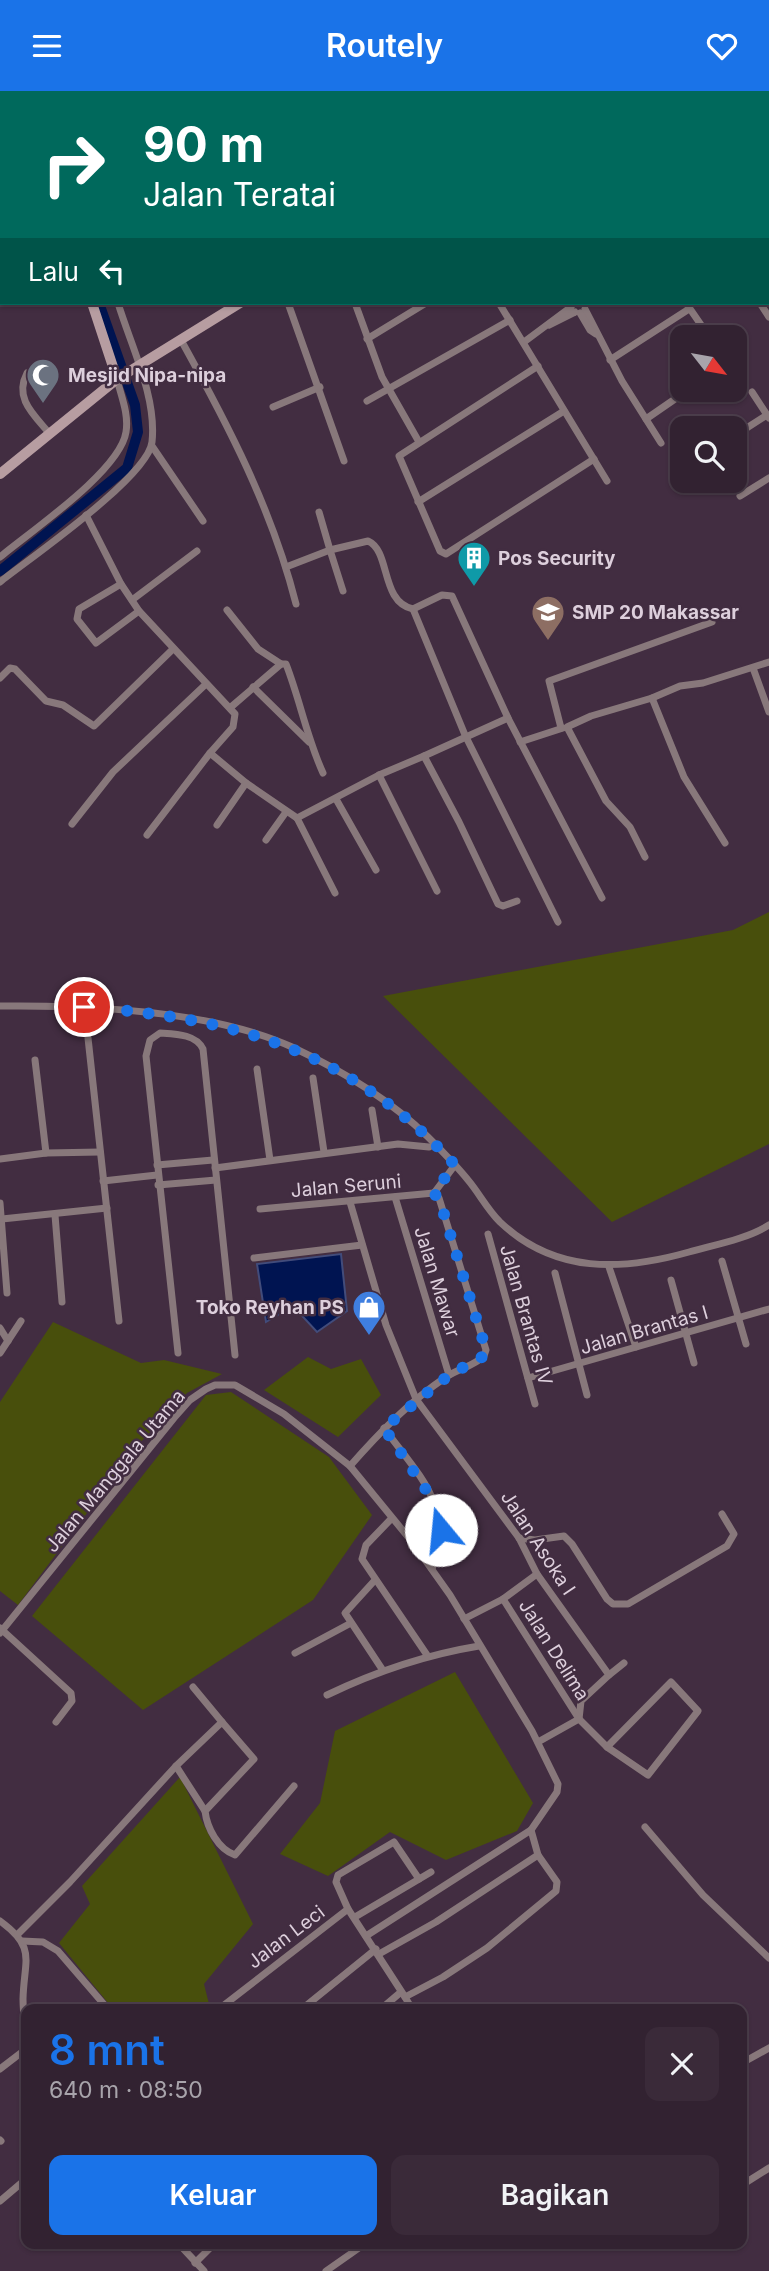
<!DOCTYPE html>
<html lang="id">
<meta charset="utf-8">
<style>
:root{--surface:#322231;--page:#3a2a39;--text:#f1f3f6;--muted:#a8a4ab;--line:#4d3f4d;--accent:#1a73e8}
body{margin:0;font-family:Inter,sans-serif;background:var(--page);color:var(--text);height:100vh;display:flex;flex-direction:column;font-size:26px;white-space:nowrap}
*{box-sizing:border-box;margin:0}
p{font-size:23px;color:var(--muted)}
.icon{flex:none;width:38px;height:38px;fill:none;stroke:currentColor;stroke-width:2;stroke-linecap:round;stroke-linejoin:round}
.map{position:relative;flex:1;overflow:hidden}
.sheet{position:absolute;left:21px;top:1913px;width:726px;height:245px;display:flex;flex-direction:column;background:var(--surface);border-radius:14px;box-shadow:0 2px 5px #0004,0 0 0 2px var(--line)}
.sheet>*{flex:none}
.banner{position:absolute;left:0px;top:0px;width:770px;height:214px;box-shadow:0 2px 5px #0004,0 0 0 2px var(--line);background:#00695c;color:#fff;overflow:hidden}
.needle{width:46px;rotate:121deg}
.buttons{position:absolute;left:670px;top:234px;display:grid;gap:14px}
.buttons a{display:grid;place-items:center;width:77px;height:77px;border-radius:14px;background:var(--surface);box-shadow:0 2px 5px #0004,0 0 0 2px var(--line);font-size:35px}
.pin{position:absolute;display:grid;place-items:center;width:60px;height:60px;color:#fff;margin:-30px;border:4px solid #fff;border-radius:50%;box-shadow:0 2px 7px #0007}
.me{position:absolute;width:77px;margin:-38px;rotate:343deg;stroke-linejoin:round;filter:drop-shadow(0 0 5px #0008)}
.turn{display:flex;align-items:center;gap:24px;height:147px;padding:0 28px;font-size:32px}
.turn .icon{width:91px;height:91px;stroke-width:2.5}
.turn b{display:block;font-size:49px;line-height:60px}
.then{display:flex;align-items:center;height:66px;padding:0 28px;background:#0003;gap:14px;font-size:26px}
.round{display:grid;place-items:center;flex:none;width:74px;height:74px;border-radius:14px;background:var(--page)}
.head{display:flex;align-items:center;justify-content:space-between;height:119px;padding:0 28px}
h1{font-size:42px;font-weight:600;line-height:52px;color:var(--accent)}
.cta{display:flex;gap:14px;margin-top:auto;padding:14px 28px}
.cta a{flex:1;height:80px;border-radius:14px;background:var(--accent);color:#fff;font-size:28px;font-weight:600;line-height:80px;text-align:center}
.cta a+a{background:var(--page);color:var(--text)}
header{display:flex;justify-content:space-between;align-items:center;height:91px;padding:0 28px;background:var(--accent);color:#fff;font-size:32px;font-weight:600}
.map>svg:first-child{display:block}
</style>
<header><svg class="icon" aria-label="menu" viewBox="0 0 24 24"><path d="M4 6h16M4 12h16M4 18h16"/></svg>Routely<svg class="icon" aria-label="heart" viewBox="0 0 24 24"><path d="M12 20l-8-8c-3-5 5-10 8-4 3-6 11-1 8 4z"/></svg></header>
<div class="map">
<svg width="769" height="2180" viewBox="0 0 769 2180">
<rect width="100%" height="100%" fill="#422d41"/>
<!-- green -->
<g fill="#484f0c">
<polygon points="769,821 769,1053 612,1131 383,905 733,839"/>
<polygon points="53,1231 141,1272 164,1269 222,1283 187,1302 138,1354 18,1514 0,1500 0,1311"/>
<polygon points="308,1266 331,1278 361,1268 381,1304 338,1346 264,1299"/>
<polygon points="231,1301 329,1366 372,1424 313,1509 143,1619 32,1525 206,1304"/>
<polygon points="455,1581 533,1712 517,1740 446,1769 390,1741 328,1785 280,1763 320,1712 335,1640"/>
<polygon points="180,1686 253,1833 204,1893 209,1913 203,1918 113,1918 59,1852 90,1813 82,1795"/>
</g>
<!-- water -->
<polygon fill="#001451" stroke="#424c7b" stroke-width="2" points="341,1163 347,1220 317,1241 293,1215 266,1231 257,1173"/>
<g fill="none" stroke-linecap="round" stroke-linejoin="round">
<!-- canal -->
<g stroke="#001451" stroke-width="10">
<polyline points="15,0 16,2"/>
<polyline points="0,480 127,377 138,341 135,314 99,212"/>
</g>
<!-- street -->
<g stroke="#88787b" stroke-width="7">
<polyline points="35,0 36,2"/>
<polyline points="181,0 183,2"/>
<polyline points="379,0 380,2"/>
<polyline points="423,0 424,2"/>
<polyline points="496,0 497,2"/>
<polyline points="617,0 619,2"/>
<polyline points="192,2 194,0"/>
<polyline points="275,2 278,0"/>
<polyline points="371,2 373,0"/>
<polyline points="0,57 2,56"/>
<polyline points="768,98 769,98"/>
<polyline points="768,203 769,204"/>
<polyline points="288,212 344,370"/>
<polyline points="355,212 382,286 419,351"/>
<polyline points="499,212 607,390"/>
<polyline points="686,212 710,247"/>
<polyline points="760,212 769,226"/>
<polyline points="585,218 622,290 661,352"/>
<polyline points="580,222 590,239 596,243"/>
<polyline points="549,234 575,221"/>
<polyline points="367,248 426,212"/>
<path d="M181 249C228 334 272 418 296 513"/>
<polyline points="524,251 571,216"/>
<polyline points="610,269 689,218"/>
<polyline points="538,275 399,365 440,460 446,463 594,368"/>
<polyline points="735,281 738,285"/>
<path d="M27 282C14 307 33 323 49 342"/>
<polyline points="752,301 769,327"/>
<polyline points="367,310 510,229"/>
<polyline points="273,316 320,296"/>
<polyline points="646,328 688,299"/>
<polyline points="742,340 767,324"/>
<polyline points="152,355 203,430"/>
<polyline points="740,405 769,387"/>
<polyline points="418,411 564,320"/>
<polyline points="86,424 121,493 139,520 235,623 233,636 210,662 246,692 217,734"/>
<path d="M0 466C31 440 120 380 126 341 129 323 121 305 117 288"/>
<polyline points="286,476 330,459 319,421"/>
<path d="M0 491C30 467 148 386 152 351 157 306 131 255 118 212"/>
<polyline points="121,493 79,518 77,528 96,552 139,520"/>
<path d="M343 500 330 459 368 450C391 460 380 511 413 518L442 504 452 505 508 627 602 807"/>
<polyline points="132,509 197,460"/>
<polyline points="413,518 465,644 558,831"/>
<polyline points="227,519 258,558 281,573"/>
<polyline points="753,577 769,621"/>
<polyline points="0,587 10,577 15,578 46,610 63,614 94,635 173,558"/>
<polyline points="253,596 309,651"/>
<polyline points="652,607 680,595 703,592 769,571"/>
<path d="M231 616 281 573H286C300 609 307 647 323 682"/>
<polyline points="508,627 424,665 459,731 498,813 503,815 517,810"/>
<polyline points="561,637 549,590 712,531"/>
<polyline points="520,651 563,637"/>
<polyline points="379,684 437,800"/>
<polyline points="246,692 297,727 379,684 424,665"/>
<polyline points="336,708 376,779"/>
<polyline points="297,727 335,802"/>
<polyline points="72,733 113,681 206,593"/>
<polyline points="147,744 210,662"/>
<polyline points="266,749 286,721"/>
<polyline points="645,766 630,736 606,710 567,636 591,625 652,607 684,686 725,752"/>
<path d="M0 915C89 914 210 919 292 956 341 979 389 1008 428 1046 442 1060 456 1074 468 1089 479 1102 487 1118 500 1131 555 1183 622 1180 689 1161 714 1154 747 1148 769 1134"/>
<polyline points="88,947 119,1230"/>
<polyline points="35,969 46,1062"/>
<polyline points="257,978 270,1069"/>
<polyline points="313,987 324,1061"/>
<polyline points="372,1019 378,1056"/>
<polyline points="0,1068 46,1062 100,1061"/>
<polyline points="157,1074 213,1069"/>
<polyline points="215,1077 398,1053 429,1056"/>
<polyline points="103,1090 157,1084"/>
<polyline points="158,1094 216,1089"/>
<polyline points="434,1102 455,1074"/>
<polyline points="395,1106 449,1284"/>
<polyline points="350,1111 386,1234 416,1308 519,1447 537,1483 609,1584 581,1610 579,1628"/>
<polyline points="0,1112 7,1202"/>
<polyline points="260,1118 434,1102"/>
<polyline points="55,1124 62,1211"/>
<polyline points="2,1128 107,1117"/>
<polyline points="488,1143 535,1313"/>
<polyline points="254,1167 362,1154"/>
<polyline points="722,1170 746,1253"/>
<polyline points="609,1176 636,1256"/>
<polyline points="555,1182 587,1304"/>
<polyline points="671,1189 694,1272"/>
<polyline points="0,1237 8,1250"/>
<polyline points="0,1262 21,1230"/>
<path d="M178 1262 146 965 150 949 160 942C175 943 196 943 203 958L235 1264"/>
<polyline points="528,1287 769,1218"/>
<path d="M384 1337C419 1385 455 1415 432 1478"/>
<path d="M350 1375C379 1342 409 1311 446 1286 458 1278 474 1275 484 1265L486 1259 439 1107 434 1102"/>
<polyline points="391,1428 366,1454 362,1468 427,1564"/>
<polyline points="519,1447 535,1449 564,1445 572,1453 607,1508 613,1513 628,1513 727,1455 734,1443 722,1423"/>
<polyline points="413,1452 440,1431"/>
<polyline points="375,1489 345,1522 382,1578"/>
<polyline points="503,1508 579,1628 607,1656"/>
<polyline points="464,1528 503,1508 537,1483"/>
<polyline points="0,1537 71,1602 72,1610 56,1631"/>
<polyline points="0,1542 174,1327 190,1309 206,1298 215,1294 235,1294 284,1323 350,1375 413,1452 450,1504 532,1640 558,1693 557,1701 531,1739 538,1764 557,1791 556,1800 487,1857 443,1886 405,1906 412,1918"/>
<polyline points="295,1562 351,1532"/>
<polyline points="609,1584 624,1572"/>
<polygon points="671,1591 698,1620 648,1684 607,1656"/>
<polyline points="193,1596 222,1631"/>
<path d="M327 1604C377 1580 424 1564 479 1555"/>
<polyline points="538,1651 579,1628"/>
<polyline points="176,1675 205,1720"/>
<polyline points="645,1736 703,1804 769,1867"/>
<polyline points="348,1818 405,1906"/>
<polyline points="355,1826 431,1781"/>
<path d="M0 1830C37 1857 24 1868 23 1908 23 1921 25 1935 26 1948"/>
<path d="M18 1843 70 1791 176 1675 222 1631 254 1668 205 1720C207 1737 218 1758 235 1764L294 1695"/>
<polyline points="366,1845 531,1739"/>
<polyline points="22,1850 43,1851 58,1860 108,1918"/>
<polyline points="379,1863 436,1831 538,1764"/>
<polyline points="219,1918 348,1818 336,1791 338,1784 394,1751 419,1788"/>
<polyline points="302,1918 376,1858"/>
<polyline points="381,1918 401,1901"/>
<polyline points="742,1972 769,1957"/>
<polyline points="0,1978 26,1958"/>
<polyline points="0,2049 1,2050"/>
<polyline points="742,2094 769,2077"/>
<polyline points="0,2110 26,2088"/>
<polyline points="178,2152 204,2180"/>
<polyline points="195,2172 215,2152"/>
<polyline points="326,2180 366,2152"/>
</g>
<!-- secondary -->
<g stroke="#b79da1" stroke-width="10">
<polyline points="9,0 10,2"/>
<polyline points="568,2 571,0"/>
<polyline points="92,212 117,288"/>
<polyline points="0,383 117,288 240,212"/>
</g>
</g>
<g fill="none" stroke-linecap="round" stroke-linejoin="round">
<!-- route -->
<path stroke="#1a73e8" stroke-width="12" stroke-dasharray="0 21.6" d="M84 916C236 927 349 959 455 1074L433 1102 439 1107 486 1259 484 1265 449 1284 384 1337 433 1409 441 1439"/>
</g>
<!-- icons -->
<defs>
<symbol id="mosque-pin" viewBox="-11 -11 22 30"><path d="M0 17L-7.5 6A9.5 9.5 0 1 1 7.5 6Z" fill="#6b7280" stroke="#422d41"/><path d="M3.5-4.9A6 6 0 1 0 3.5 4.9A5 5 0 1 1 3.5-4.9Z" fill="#fff"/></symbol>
<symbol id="building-pin" viewBox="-11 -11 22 30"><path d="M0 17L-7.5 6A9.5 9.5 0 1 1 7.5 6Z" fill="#0f9aa8" stroke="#422d41"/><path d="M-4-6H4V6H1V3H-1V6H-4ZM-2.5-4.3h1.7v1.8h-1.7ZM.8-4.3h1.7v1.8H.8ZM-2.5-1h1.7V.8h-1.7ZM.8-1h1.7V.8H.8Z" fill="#fff"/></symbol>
<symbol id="school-pin" viewBox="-11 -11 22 30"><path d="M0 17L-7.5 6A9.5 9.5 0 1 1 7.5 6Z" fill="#8d6e63" stroke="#422d41"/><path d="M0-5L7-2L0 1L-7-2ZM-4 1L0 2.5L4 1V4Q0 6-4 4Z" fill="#fff"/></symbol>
<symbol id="shop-pin" viewBox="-11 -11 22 30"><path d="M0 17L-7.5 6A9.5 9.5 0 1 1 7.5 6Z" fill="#3f7fe0" stroke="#422d41"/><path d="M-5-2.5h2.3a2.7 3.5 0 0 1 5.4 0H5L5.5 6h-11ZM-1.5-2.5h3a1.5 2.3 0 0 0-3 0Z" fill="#fff"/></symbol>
</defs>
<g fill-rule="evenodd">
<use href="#mosque-pin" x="24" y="265" width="38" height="52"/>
<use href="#building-pin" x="455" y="448" width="38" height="52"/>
<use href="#school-pin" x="529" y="502" width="38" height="52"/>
<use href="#shop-pin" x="350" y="1197" width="38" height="52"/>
</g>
<g text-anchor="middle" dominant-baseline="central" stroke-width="5" stroke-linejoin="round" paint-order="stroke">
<!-- poi labels -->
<g font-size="19" font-weight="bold" fill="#ddcfdc" stroke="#422d41" text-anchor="start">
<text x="68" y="284">Mesjid Nipa-nipa</text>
<text x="498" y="467">Pos Security</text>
<text x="572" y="521">SMP 20 Makassar</text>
<text x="344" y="1216" text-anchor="end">Toko Reyhan PS</text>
</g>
<!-- street labels -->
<g font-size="19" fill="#ddcfdc" stroke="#422d41">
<text transform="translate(346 1095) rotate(-5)">Jalan Seruni</text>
<text transform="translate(437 1191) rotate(73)">Jalan Mawar</text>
<text transform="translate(526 1224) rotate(74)">Jalan Brantas IV</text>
<text transform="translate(644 1239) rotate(-16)">Jalan Brantas I</text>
<text transform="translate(115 1380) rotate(-50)">Jalan Manggala Utama</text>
<text transform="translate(538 1452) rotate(57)">Jalan Asoka I</text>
<text transform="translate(554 1559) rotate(58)">Jalan Delima</text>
<text transform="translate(286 1846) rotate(-37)">Jalan Leci</text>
</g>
</g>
</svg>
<div class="buttons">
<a><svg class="needle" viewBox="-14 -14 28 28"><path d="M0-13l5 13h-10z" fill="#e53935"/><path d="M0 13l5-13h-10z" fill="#a8a4ab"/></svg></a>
<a><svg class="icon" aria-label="search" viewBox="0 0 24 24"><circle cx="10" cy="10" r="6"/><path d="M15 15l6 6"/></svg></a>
</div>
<div class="pin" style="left:84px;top:916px;background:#d93025"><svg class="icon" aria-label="arrive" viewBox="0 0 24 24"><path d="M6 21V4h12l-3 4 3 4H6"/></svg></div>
<svg class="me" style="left:441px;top:1439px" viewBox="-20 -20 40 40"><circle r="19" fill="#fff"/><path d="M0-13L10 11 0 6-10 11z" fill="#1a73e8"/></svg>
<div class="banner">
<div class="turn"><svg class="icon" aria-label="right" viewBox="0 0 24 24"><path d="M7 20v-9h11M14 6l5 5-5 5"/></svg><div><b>90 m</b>Jalan Teratai</div></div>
<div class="then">Lalu<svg class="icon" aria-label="left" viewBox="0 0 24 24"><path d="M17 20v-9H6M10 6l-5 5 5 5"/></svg></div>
</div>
<section class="sheet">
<div class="head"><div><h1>8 mnt</h1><p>640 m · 08:50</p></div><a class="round"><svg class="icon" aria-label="close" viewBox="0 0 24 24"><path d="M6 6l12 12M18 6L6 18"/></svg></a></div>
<div class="cta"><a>Keluar</a><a>Bagikan</a></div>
</section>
</div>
